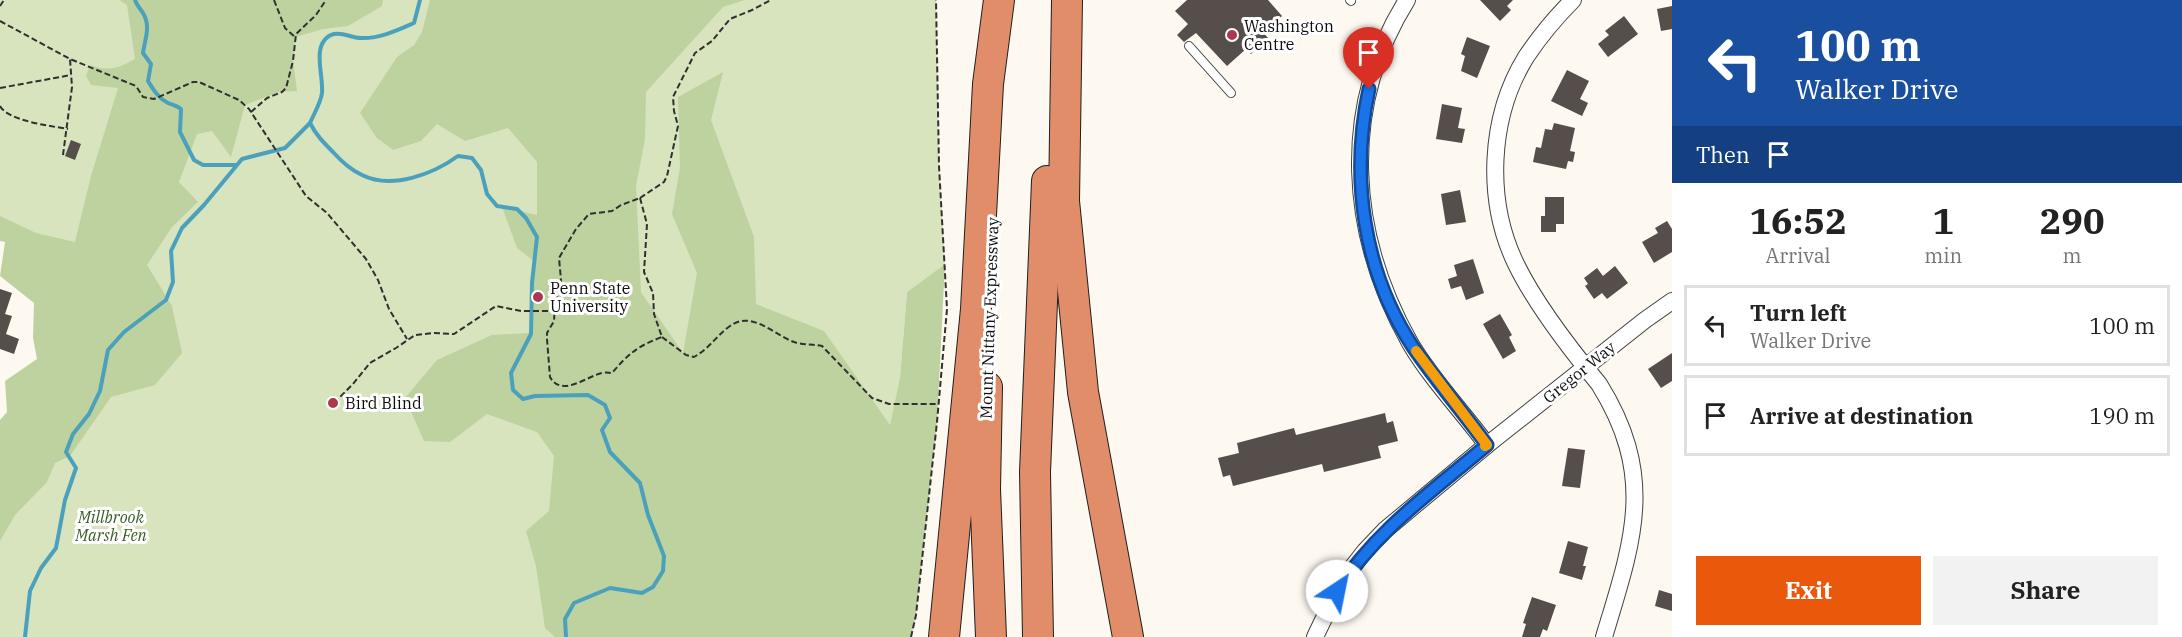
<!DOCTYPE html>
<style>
:root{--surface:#fff;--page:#f2f2f2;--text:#222;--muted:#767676;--line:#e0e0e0;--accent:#ea580c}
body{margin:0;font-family:"IBM Plex Serif",serif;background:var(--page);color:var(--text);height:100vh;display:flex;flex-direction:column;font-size:22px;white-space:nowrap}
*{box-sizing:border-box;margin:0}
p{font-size:20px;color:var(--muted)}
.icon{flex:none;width:33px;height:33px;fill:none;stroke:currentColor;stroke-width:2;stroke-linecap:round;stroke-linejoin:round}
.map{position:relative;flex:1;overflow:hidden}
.details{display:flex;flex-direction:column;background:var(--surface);width:510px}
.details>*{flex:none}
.top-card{background:#1a4fa0;color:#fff;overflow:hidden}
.pin{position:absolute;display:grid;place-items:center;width:51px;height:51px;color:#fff;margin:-62px -26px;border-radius:50% 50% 50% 0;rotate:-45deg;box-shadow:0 0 6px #0007}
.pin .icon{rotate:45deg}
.me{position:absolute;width:66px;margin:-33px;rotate:34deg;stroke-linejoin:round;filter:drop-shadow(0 0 4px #0008)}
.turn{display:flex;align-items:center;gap:21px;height:126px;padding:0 24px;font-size:27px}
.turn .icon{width:78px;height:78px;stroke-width:2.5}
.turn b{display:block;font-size:42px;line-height:51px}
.then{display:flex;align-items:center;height:57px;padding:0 24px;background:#0003;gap:12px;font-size:22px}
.eta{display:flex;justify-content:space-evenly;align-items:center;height:102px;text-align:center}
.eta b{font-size:36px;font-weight:700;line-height:42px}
.cta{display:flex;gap:12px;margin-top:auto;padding:12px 24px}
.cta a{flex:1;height:69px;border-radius:0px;background:var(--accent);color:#fff;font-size:24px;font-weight:700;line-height:69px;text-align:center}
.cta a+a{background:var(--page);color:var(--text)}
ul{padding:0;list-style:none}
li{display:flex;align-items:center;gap:18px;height:81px;margin:0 12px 9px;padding:0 12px;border:3px solid var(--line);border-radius:0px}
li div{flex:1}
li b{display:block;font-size:22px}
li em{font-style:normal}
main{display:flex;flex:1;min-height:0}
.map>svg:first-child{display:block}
</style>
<main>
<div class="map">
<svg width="1672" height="637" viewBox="0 0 1672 637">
<rect width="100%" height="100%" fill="#fdf8f0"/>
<!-- green -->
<polygon fill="#d7e4be" points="0,0 936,0 939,166 945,264 907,292 900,377 890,426 898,637 0,637 0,470 138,320 0,233"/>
<!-- forest -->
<g fill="#bed29f">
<path d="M119 0H383L382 6 348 26 323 29 295 37 293 61 297 91 279 92 245 105 231 157 212 131 197 134 179 182 198 202 172 227 147 265 172 306 182 353 155 385 111 397 70 456 55 463 47 482 15 515 0 541V420L7 412 5 381 37 359 33 338 34 303 0 276 5 242 0 241V216L36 233 75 242 91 176 118 88 91 85 86 76 90 65C108 72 119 68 135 59L127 5Z"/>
<polygon points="430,0 745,0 723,7 646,92 645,139 636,186 641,292 683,353 697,273 672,214 680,168 678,97 723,72 711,120 754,237 756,304 824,331 890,425 900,377 907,292 945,264 937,422 916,615 911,637 555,637 545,628 536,566 526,531 549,511 554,456 537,432 487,414 450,442 424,441 405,398 437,360 492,335 530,333 530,283 534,261 517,248 502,207 537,215 537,162 508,128 465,141 437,124 421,141 393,150 377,138 360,113 397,57 414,45 422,32"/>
</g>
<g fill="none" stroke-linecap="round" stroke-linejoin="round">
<!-- stream -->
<g stroke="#4ba1bc" stroke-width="4">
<path d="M135 0C137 6 140 8 143 13 151 26 145 39 143 53L151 64 148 81C153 89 158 98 168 103 173 105 176 105 181 109L180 132 194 160 203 165H236"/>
<path d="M420 0 414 23C398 30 379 39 361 38 351 38 344 32 334 34 326 36 321 43 320 51 318 65 323 79 322 93 321 102 314 114 310 123 316 135 324 143 333 152 341 161 351 170 362 175 392 190 433 174 458 156L472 158 481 170 487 194 497 206 517 209 526 218 537 237 532 283 531 334 511 373 513 390 523 399 535 396 588 395 605 405 610 418 602 430 610 452 640 483 648 515 664 556 663 571 653 587 642 593 610 588 574 603 565 619 566 637"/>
<polyline points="25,637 30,591 41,568 56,548 65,500 76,468 66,452 73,434 89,414 100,391 108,350 124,332 166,300 173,282 171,251 182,228 204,205 242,159 285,148 310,123"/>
</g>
</g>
<!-- building -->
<g fill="#554e4b">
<polygon points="1187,0 1268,0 1282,16 1264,33 1268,38 1251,54 1246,49 1227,66 1196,33 1184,42 1177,35 1188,24 1175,11"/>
<polygon points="1480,0 1513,0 1507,6 1511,10 1500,21"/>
<polygon points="1672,6 1672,29 1661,31 1657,9"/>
<polygon points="1624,16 1638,34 1608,57 1598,44 1609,35 1605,31"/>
<polygon points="1467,37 1490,46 1477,78 1461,71 1465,56 1461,54"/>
<polygon points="1567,70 1589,81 1580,99 1588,103 1582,116 1551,101"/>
<polygon points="1442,104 1462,108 1458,128 1465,129 1462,143 1436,139"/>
<polygon points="1554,123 1575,128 1570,151 1575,152 1573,162 1568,161 1566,169 1533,162 1536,147 1541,148 1545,129 1552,130"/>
<polygon points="71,140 81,144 75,160 65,156"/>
<polygon points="1460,190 1466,222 1446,225 1441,194"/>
<polygon points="1545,197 1564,197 1564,224 1556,224 1556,232 1541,232 1541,216 1545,216"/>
<polygon points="1667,221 1672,229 1672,252 1654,263 1642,242 1658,233 1655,228"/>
<polygon points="1473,259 1484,293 1466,300 1461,286 1451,289 1448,279 1457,276 1454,265"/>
<polygon points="1615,266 1628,283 1607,299 1602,293 1594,299 1585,286 1588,284 1584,278 1597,268 1603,276"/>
<polygon points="0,289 12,293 5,314 12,316 6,334 19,339 14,354 0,349"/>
<polygon points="1500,314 1512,335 1509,337 1516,351 1503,359 1483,324"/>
<polygon points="1672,353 1672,381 1661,388 1648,369"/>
<polygon points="1385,413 1387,423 1393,421 1398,441 1378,446 1381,458 1324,472 1322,464 1233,486 1230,475 1223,477 1218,458 1239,453 1237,443 1294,428 1296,435"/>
<polygon points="1568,448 1585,450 1580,488 1562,486"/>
<polygon points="1568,541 1588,547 1583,566 1586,566 1582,580 1559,573"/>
<polygon points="1659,590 1672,594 1672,611 1655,606"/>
<polygon points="1532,597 1556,605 1547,631 1543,629 1540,637 1522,637 1526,624 1523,623"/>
</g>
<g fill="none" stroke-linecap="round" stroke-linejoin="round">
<defs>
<g id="service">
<polyline points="1350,0 1351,1"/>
<polyline points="1189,46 1231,93"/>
</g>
<g id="minor">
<path d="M1407 0C1339 109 1349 234 1410 343 1431 379 1462 411 1487 445"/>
<path d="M1573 0C1555 18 1540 36 1526 57 1489 117 1485 200 1516 264 1535 303 1571 350 1599 384 1657 477 1633 541 1604 637"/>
<polyline points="1315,637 1337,591 1347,574 1365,551 1385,530 1487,445 1645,320 1672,301"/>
</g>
<g id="motorway">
<polyline points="1067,0 1064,201 1083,392 1128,637"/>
<polyline points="987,387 985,489 991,637"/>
<polyline points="944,637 976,309 988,84 999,0"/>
<polyline points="1038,637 1035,472 1047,181"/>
</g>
</defs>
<!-- service casing -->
<use href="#service" stroke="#414141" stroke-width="10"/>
<!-- minor casing -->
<use href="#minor" stroke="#414141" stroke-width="18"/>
<!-- motorway casing -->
<use href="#motorway" stroke="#1f1f1f" stroke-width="32"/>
<!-- path -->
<g stroke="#303030" stroke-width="2" stroke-dasharray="6 3" stroke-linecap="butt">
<polyline points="274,0 285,28 295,37"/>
<polyline points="0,6 4,0"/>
<polyline points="0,21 70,59 136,86 143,97 154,99 193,82 199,82 239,100 249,109 306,196 327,213 366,259 378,280 389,309 407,339"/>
<polyline points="0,88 71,75"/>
<path d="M0 106C8 121 51 126 68 129"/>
<polyline points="251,112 267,98 282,92 286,88 293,61 296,34 316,15 326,0"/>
<polyline points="63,155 72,87 70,59"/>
<path d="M640 198 647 224 644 272 653 293 654 314 662 337C638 346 629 353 612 373 609 373 606 372 602 373 587 376 562 398 550 377L547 339V333L554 321 555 304 561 280 559 258 576 229 589 214 612 211 621 205Z"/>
<polyline points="640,198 664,182 667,176 678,126 674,111 673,97 695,53 712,41 730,19 752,10 771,0"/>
<path d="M662 337 686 355 694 357C710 348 716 336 730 326 752 310 774 335 794 342 803 345 812 344 822 346L872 398 889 404H938"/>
<polyline points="334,403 353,384 370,363 396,348 415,335 434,333 454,334 496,306 521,311 555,311"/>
<polyline points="911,637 916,615 937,422 947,309 939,166 936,0"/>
</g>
<!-- service -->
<use href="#service" stroke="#fff" stroke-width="8"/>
<!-- minor -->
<use href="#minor" stroke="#fff" stroke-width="16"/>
<!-- motorway -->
<use href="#motorway" stroke="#e28d69" stroke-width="30"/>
</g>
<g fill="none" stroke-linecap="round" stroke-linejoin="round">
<defs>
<path id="route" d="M1337 591C1376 530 1433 491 1487 445 1463 412 1436 381 1413 347 1363 271 1350 177 1369 89"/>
</defs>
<!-- route casing -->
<use href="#route" stroke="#114b97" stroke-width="15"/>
<!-- route -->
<use href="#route" stroke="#1a73e8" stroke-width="10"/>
<!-- slow -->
<polyline stroke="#f59e0b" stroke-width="10" points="1416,351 1487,445 1485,446"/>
</g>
<!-- markers -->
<g fill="#ac374f" stroke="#fff" stroke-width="2">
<circle cx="1232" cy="35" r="6"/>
<circle cx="538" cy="297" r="6"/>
<circle cx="333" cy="403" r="6"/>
</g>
<g text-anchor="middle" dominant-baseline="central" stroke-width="6" stroke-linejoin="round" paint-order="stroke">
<!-- poi labels -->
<g font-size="16" fill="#0e0e0e" stroke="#fff" text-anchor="start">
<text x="1244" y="26">Washington<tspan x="1244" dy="18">Centre</tspan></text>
<text x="550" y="288">Penn State<tspan x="550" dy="18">University</tspan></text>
<text x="345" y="403">Bird Blind</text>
</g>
<!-- street labels -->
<g font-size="16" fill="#0e0e0e" stroke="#fff">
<text transform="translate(989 318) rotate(-88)">Mount Nittany Expressway</text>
<text transform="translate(1579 372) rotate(-39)">Gregor Way</text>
</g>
<!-- park labels -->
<g font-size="16" font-style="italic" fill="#3a5d26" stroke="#fff">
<text x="111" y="517">Millbrook<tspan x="111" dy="18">Marsh Fen</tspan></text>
</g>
</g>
</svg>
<div class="pin" style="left:1369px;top:89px;background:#d93025"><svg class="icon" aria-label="arrive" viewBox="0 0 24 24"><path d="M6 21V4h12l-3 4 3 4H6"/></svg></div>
<svg class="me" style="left:1337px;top:591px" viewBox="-20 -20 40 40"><circle r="19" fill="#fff"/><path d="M0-13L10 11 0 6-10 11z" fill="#1a73e8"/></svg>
</div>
<section class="details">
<div class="top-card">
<div class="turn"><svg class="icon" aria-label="left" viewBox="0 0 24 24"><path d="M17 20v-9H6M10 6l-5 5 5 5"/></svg><div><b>100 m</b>Walker Drive</div></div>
<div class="then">Then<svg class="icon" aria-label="arrive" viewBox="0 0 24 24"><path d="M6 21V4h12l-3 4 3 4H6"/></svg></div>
</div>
<div class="eta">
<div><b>16:52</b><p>Arrival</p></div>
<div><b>1</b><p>min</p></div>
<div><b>290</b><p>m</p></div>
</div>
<ul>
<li><svg class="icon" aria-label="left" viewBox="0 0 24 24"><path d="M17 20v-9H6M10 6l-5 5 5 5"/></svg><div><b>Turn left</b><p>Walker Drive</p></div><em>100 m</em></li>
<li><svg class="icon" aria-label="arrive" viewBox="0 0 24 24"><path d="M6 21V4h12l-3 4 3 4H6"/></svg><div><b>Arrive at destination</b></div><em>190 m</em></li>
</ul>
<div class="cta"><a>Exit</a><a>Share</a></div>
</section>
</main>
